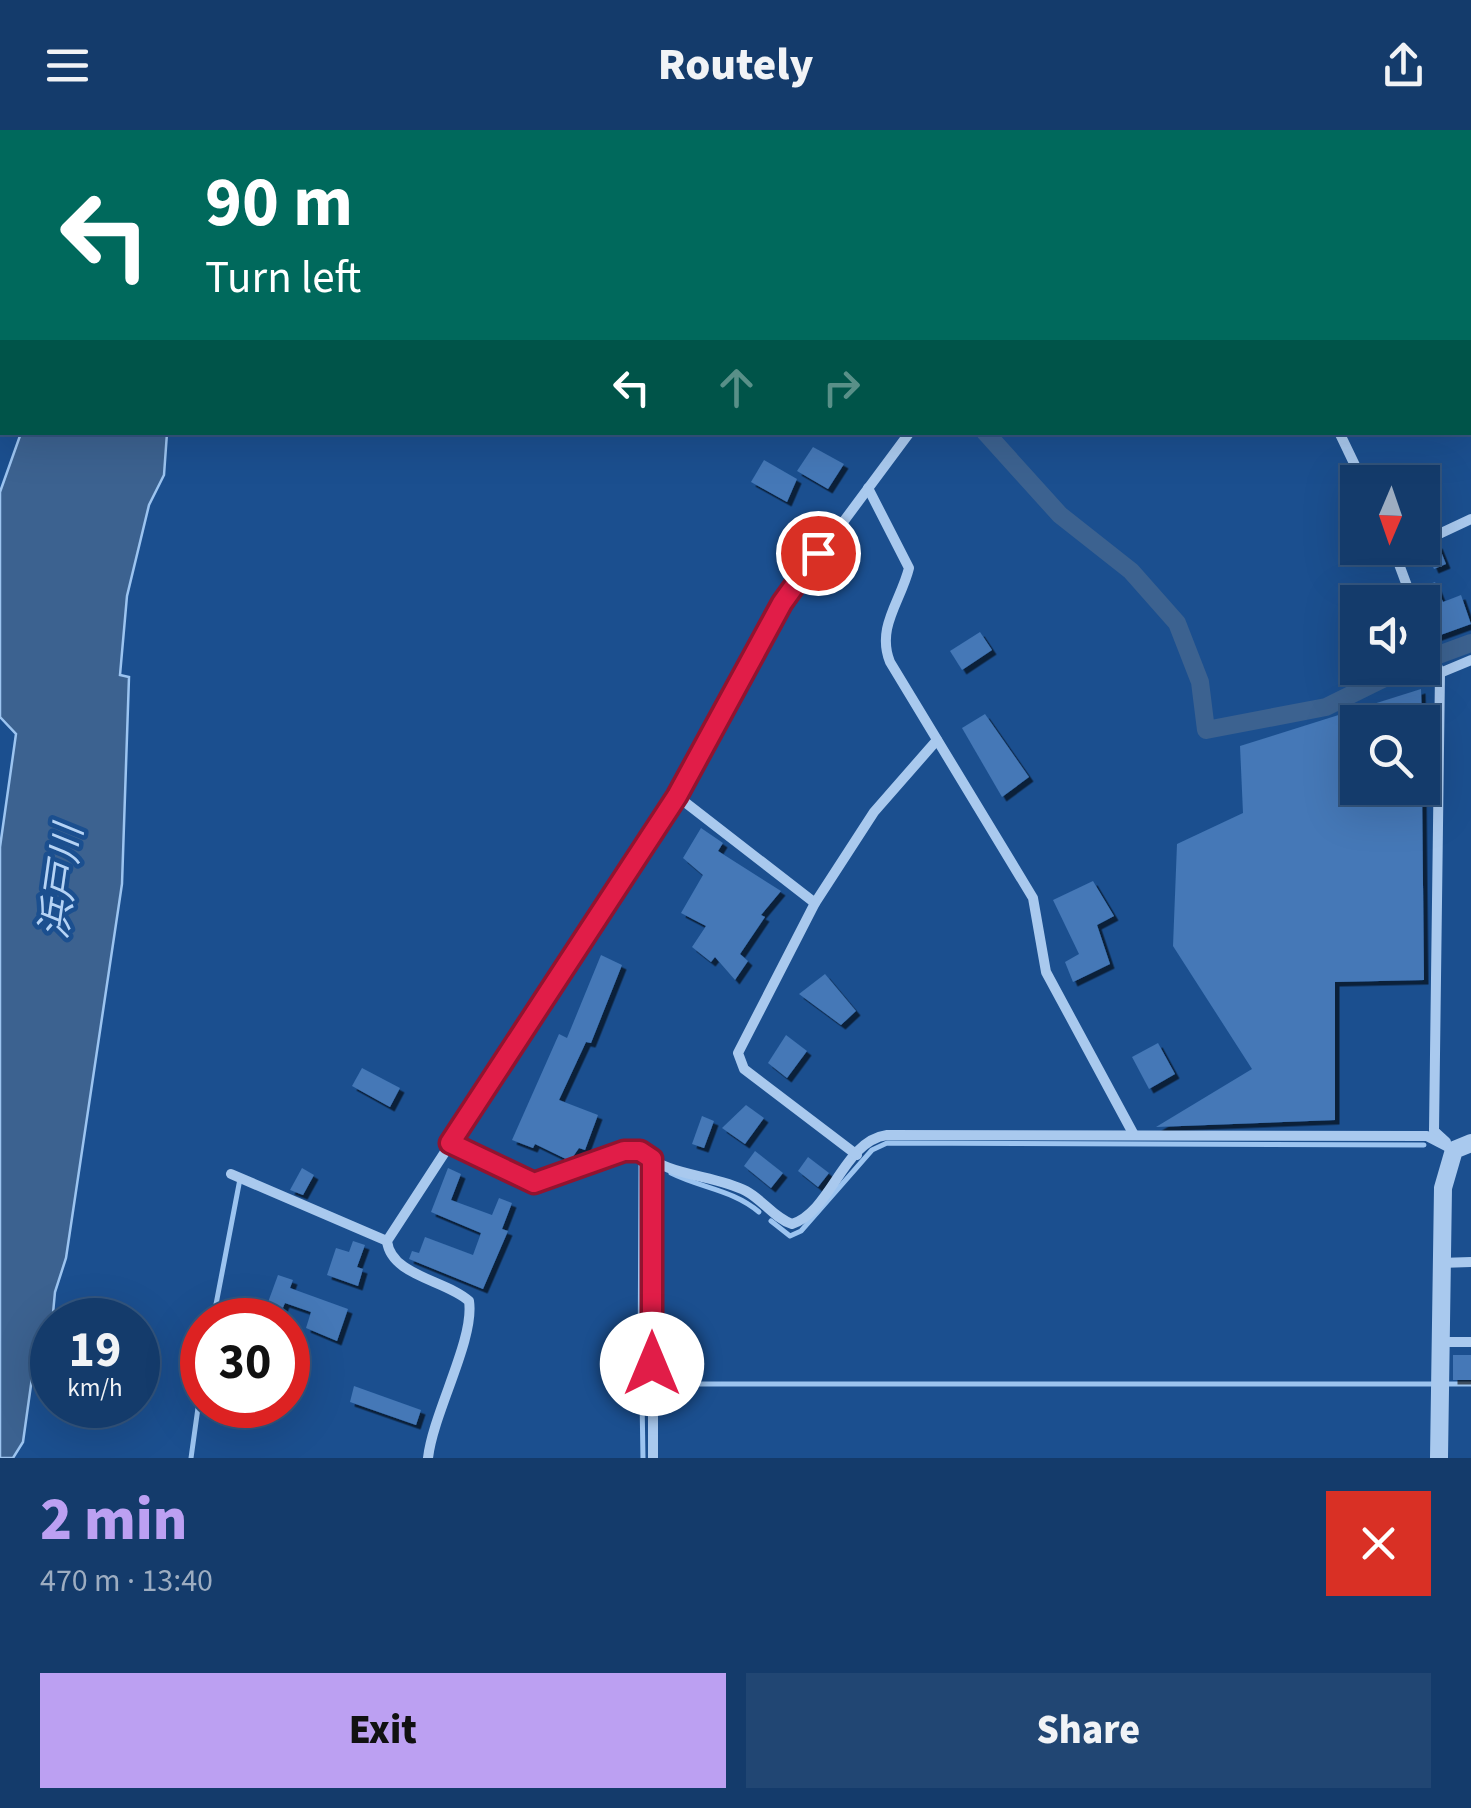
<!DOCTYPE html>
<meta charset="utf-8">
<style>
:root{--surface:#143b6b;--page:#214673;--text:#f1f3f6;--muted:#9dadc1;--line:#33557e;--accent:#bca0f2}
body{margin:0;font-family:"Source Sans 3","Noto Sans JP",sans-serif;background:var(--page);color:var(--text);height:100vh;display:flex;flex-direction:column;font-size:38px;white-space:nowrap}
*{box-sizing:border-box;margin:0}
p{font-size:32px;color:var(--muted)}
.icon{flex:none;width:55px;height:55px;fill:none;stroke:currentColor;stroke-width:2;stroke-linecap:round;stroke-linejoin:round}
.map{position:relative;height:1328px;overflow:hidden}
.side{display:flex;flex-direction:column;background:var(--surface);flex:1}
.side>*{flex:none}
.top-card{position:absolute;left:0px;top:0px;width:1472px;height:305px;box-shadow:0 10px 40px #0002,0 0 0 2px var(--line);background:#00695c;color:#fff;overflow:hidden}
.needle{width:65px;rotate:182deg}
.tools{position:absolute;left:1340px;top:335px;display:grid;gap:20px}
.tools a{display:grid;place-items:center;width:100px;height:100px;border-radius:0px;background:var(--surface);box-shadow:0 10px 40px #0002,0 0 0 2px var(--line);font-size:50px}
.speed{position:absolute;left:30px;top:1168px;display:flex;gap:20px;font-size:50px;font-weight:700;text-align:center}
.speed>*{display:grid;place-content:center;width:130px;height:130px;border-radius:50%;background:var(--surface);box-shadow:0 10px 40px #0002,0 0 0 2px var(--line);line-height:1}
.speed small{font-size:25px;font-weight:400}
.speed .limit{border:15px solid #d22;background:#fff;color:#111}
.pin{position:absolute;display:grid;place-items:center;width:85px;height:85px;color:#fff;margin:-42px;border:5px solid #fff;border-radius:50%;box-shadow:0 2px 10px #0007}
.me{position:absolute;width:110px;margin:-55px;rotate:0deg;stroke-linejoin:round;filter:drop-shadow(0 0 8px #0008)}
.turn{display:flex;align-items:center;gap:35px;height:210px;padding:0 40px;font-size:45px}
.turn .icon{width:130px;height:130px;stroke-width:2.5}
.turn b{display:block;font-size:70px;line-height:85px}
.lanes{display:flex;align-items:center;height:95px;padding:0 40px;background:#0003;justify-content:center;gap:50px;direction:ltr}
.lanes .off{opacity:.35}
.round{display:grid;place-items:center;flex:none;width:105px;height:105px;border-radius:0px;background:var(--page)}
.summary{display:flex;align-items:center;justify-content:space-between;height:170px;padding:0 40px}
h1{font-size:60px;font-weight:800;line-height:75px;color:var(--accent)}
.button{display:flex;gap:20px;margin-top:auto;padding:20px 40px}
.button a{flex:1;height:115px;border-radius:0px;background:var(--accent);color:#111;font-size:40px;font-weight:800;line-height:115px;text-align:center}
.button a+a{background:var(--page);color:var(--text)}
header{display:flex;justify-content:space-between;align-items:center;height:130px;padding:0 40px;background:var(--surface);font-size:45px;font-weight:800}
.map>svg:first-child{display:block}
</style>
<header><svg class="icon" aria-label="menu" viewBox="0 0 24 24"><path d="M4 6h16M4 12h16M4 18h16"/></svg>Routely<svg class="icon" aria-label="share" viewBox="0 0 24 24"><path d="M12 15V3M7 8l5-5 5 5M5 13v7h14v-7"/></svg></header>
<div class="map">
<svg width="1471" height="1328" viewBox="0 0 1471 1328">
<defs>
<filter id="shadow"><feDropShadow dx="4.5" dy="4.5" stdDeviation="0" flood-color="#0009"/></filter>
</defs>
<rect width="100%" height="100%" fill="#1b4f8f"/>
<!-- water -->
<g fill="#3c6290" stroke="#9cc4f0" stroke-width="2.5">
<polygon points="184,0 344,0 183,2"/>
<polygon points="21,303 167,303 164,345 149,375 127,466 120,545 129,547 122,754 66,1128 55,1162 52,1194 38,1205 23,1312 13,1328 0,1328 0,717 16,604 0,587 0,362"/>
</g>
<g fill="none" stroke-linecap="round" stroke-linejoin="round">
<!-- stream -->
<g stroke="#9cc4f0" stroke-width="5">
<path d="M671 1043C701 1058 733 1060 759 1082"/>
<polyline points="771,1091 790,1106 801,1101 872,1020 887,1013 1424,1015"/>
<polyline points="213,1190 240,1049"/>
<polyline points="659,1254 1471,1254"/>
<polyline points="640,1259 641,1035"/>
<polyline points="642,1269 643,1328"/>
<polyline points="191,1328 202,1249"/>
</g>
<!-- canal -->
<g stroke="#3c6290" stroke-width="18">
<polyline points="985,302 1060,385 1131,441 1177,493 1200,552 1206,600 1326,577 1405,538"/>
<polyline points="1422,531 1471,513"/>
</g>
</g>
<!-- building -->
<g fill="#4478b7" filter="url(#shadow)">
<polygon points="813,317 844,334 828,359 797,341"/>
<polygon points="764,330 797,349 787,372 751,352"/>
<polygon points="1438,414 1446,434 1434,439 1426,420"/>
<polygon points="1435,452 1443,472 1461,465 1471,494 1435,507 1417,459"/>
<polygon points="980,502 992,520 962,540 950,521"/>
<polygon points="1421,559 1422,592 1358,592 1358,658 1422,658 1424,850 1335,852 1335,990 1156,997 1252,939 1173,816 1177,714 1243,683 1240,616"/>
<polygon points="985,584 1029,647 1002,667 962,598"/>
<polygon points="701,698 723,713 718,721 781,761 761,785 765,787 740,824 748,831 735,850 715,827 711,832 692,817 706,796 681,783 703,745 683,728"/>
<polygon points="1093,751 1114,786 1097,795 1110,834 1073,852 1065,832 1079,824 1053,770"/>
<polygon points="601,825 622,835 591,913 586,912 559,970 598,985 585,1020 579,1018 570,1031 535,1014 533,1018 512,1010 559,904 567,908"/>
<polygon points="825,844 856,881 841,895 799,864"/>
<polygon points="786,905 807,921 787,948 768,933"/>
<polygon points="1158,913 1175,944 1149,959 1132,927"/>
<polygon points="362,938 400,958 390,977 352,956"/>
<polygon points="746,975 764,988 745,1014 722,998"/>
<polygon points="702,986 714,991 704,1018 692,1014"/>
<polygon points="755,1021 783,1043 771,1058 744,1036"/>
<polygon points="808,1027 829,1043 818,1057 798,1041"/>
<polygon points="302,1038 314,1045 303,1065 290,1060"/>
<polygon points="448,1038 461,1044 451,1070 492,1085 499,1068 512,1073 502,1099 508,1101 483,1159 409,1129 412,1121 419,1123 425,1107 473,1125 481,1103 431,1082"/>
<polygon points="353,1111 365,1115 357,1137 363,1139 358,1156 327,1145 336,1118 349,1122"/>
<polygon points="278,1145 293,1150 290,1158 348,1179 337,1211 306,1198 311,1182 285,1173 282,1180 267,1175"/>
<rect x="1453" y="1225" width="18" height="25"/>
<polygon points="354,1256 421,1280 416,1295 350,1272"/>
</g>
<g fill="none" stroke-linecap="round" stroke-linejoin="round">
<!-- minor -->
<g stroke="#a9c9ee" stroke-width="10">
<polyline points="1204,0 1205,2"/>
<polyline points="1435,0 1436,2"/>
<polyline points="83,2 85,0"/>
<polyline points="951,2 952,0"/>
<polyline points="1470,90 1471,92"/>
<polyline points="0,119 2,116"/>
<polyline points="1339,302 1363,352"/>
<path d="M868 358 909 438C901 471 876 497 890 532L1033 768 1046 842 1134 1005"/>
<polyline points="1422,412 1471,389"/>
<polyline points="1393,418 1413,472"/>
<polyline points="1422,499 1440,543 1434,1001 1446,1012"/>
<polyline points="1440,543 1471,530"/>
<polyline points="677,666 815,773"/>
<path d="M450 1013 534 1053 624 1021H641C667 1047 714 1044 746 1061 763 1070 774 1088 792 1094 832 1081 843 1011 887 1005L1427 1006 1454 1020"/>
<polyline points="857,1025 744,939 738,923 815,773 874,682 937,610"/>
<polyline points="653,1029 653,1328"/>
<polyline points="231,1044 387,1111"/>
<polyline points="1440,1133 1471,1132"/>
<polyline points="1440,1212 1471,1212"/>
<path d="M428 1328C433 1283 475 1209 469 1171 446 1150 391 1146 387 1111L677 666 783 473 910 302"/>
</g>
<!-- tertiary -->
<polyline stroke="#a9c9ee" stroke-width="18" points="1439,1328 1443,1058 1454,1020 1471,1013"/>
</g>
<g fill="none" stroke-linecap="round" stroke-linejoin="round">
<defs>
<polyline id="route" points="652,1234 652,1029 640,1021 624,1021 534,1053 450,1013 677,666 782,473 818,423"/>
</defs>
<!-- route casing -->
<use href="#route" stroke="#92132f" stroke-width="25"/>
<!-- route -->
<use href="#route" stroke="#e11d48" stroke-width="18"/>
</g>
<g text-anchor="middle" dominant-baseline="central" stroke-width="9" stroke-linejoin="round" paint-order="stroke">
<!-- water labels -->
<g font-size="38" font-style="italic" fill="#b5d3f5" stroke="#1b4f8f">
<text transform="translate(62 752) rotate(-82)">浜戸川</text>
</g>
</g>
</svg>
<div class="tools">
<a><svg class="needle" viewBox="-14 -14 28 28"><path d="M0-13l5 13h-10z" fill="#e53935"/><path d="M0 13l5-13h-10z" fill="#9dadc1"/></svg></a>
<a><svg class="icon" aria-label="sound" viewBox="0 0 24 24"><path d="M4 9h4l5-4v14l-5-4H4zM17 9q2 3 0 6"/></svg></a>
<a><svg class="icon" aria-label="search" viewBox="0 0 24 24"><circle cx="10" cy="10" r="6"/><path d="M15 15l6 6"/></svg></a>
</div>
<div class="speed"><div>19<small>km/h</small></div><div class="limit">30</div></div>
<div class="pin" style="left:818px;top:423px;background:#d93025"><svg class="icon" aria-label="arrive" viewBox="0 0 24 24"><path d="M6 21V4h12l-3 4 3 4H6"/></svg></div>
<svg class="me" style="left:652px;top:1234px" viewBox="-20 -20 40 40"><circle r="19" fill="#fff"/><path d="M0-13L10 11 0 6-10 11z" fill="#e11d48"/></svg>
<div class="top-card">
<div class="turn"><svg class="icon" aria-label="left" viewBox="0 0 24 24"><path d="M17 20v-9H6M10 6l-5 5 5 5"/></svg><div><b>90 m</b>Turn left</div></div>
<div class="lanes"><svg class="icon" aria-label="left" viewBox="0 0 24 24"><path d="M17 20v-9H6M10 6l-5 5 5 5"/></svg><svg class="icon off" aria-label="ahead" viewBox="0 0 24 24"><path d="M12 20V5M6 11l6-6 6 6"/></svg><svg class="icon off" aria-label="right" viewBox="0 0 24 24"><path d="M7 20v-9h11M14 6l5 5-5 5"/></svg></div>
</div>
</div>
<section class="side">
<div class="summary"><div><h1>2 min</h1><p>470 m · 13:40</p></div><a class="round" style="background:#d93025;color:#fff"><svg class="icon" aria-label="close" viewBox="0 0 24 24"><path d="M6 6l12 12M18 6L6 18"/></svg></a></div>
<div class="button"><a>Exit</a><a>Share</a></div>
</section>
